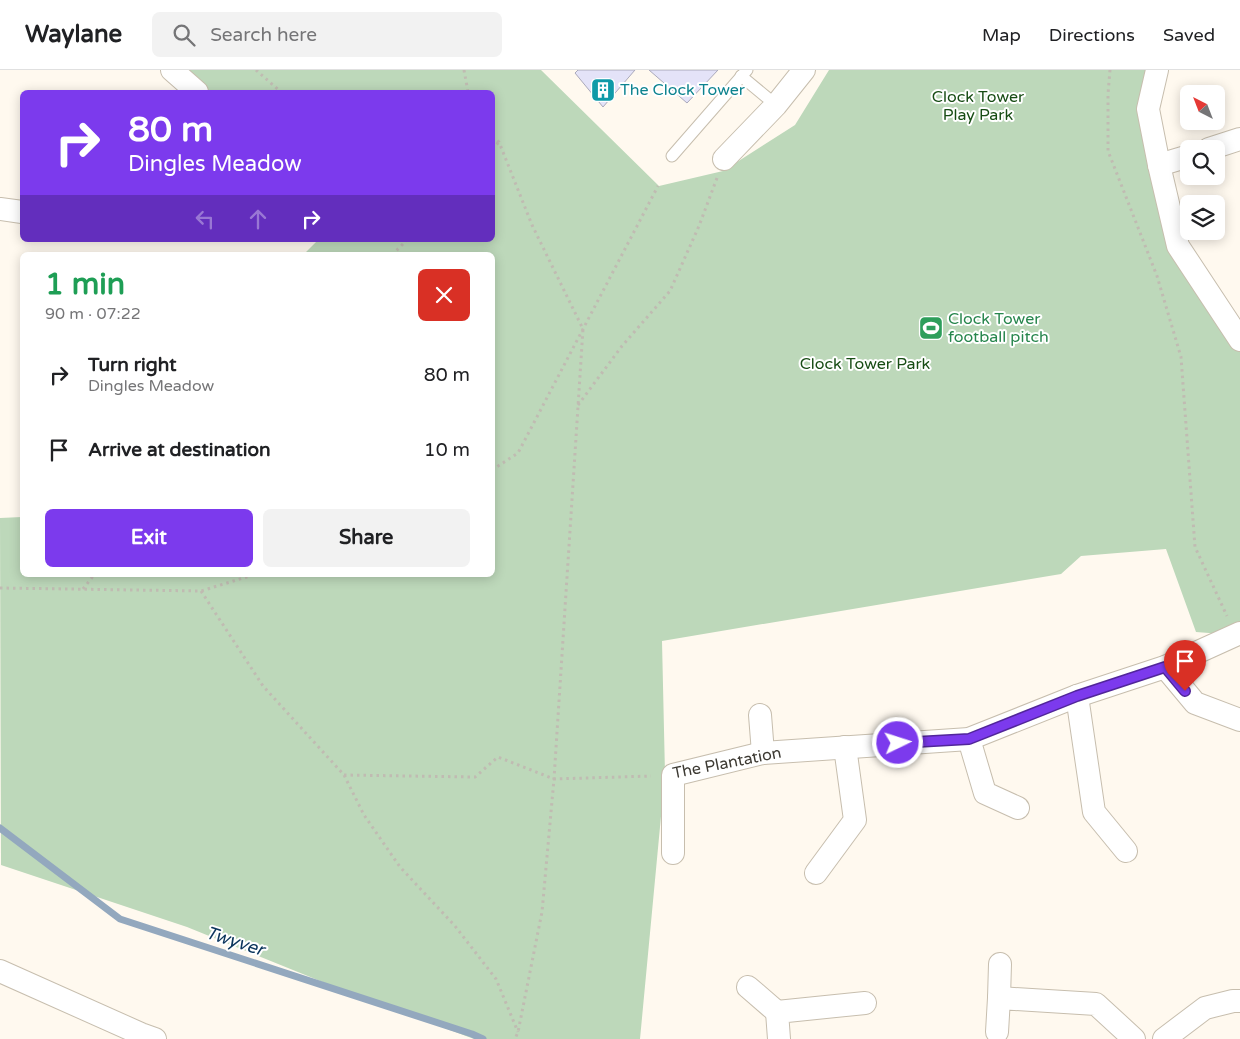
<!DOCTYPE html>
<meta charset="utf-8">
<style>
:root{--surface:#fff;--page:#f2f2f2;--text:#202124;--muted:#757577;--line:#e0e0e0;--accent:#7c3aed}
body{margin:0;font-family:"Varela Round",sans-serif;background:var(--page);color:var(--text);height:100vh;display:flex;flex-direction:column;font-size:19px;white-space:nowrap}
*{box-sizing:border-box;margin:0}
p{font-size:16px;color:var(--muted)}
.icon{flex:none;width:28px;height:28px;fill:none;stroke:currentColor;stroke-width:2;stroke-linecap:round;stroke-linejoin:round}
.map{position:relative;flex:1;overflow:hidden}
.side{position:absolute;left:20px;top:182px;width:475px;height:325px;display:flex;flex-direction:column;background:var(--surface);border-radius:8px;box-shadow:0 2px 12px #0003}
.side>*{flex:none}
.guide{position:absolute;left:20px;top:20px;width:475px;height:152px;border-radius:8px;box-shadow:0 2px 12px #0003;background:#7c3aed;color:#fff;overflow:hidden}
.needle{width:32px;rotate:318deg}
.fabs{position:absolute;left:1180px;top:15px;display:grid;gap:10px}
.fabs a{display:grid;place-items:center;width:45px;height:45px;border-radius:8px;background:var(--surface);box-shadow:0 2px 12px #0003;font-size:25px}
.pin{position:absolute;display:grid;place-items:center;width:42px;height:42px;color:#fff;margin:-51px -21px;border-radius:50% 50% 50% 0;rotate:-45deg;box-shadow:0 0 5px #0007}
.pin .icon{rotate:45deg}
.me{position:absolute;width:55px;margin:-28px;rotate:86deg;stroke-linejoin:round;filter:drop-shadow(0 0 4px #0008)}
.turn{display:flex;align-items:center;gap:18px;height:105px;padding:0 25px;font-size:22px}
.turn .icon{width:65px;height:65px;stroke-width:2.5}
.turn b{display:block;font-size:35px;line-height:42px}
.lanes{display:flex;align-items:center;height:48px;padding:0 25px;background:#0003;justify-content:center;gap:25px;direction:ltr}
.lanes .off{opacity:.35}
.round{display:grid;place-items:center;flex:none;width:52px;height:52px;border-radius:8px;background:var(--page)}
.overview{display:flex;align-items:center;justify-content:space-between;height:85px;padding:0 25px}
h1{font-size:30px;font-weight:700;line-height:38px;color:#1e9e55}
.cta{display:flex;gap:10px;margin-top:auto;padding:10px 25px}
.cta a{flex:1;height:58px;border-radius:8px;background:var(--accent);color:#fff;font-size:20px;font-weight:700;line-height:58px;text-align:center}
.cta a+a{background:var(--page);color:var(--text)}
ul{padding:0;list-style:none}
li{display:flex;align-items:center;gap:15px;height:75px;padding:0 25px}
li div{flex:1}
li b{display:block;font-size:19px}
li em{font-style:normal}
header{display:flex;align-items:center;gap:30px;box-sizing:border-box;height:70px;padding:0 25px;background:var(--surface);border-bottom:1px solid var(--line)}
header strong{font-size:24px}
nav{display:flex;gap:28px;margin-inline-start:auto;font-size:18px}
.search{width:350px;height:45px;background:var(--page);display:flex;align-items:center;gap:12px;box-sizing:border-box;padding:0 18px;border-radius:8px;color:var(--muted);font-size:19px}
.map>svg:first-child{display:block}
</style>
<header>
<strong>Waylane</strong>
<div class="search"><svg class="icon" aria-label="search" viewBox="0 0 24 24"><circle cx="10" cy="10" r="6"/><path d="M15 15l6 6"/></svg>Search here</div>
<nav><a>Map</a><a>Directions</a><a>Saved</a></nav>
</header>
<div class="map">
<svg width="1240" height="969" viewBox="0 0 1240 969">
<rect width="100%" height="100%" fill="#fff9ef"/>
<!-- green -->
<polygon fill="#bdd8ba" points="172,0 541,0 659,116 723,101 795,55 829,0 1157,0 1148,39 1178,176 1240,270 1240,563 1235,565 1196,562 1166,479 1081,486 1061,504 662,571 665,704 640,969 474,969 335,917 187,857 1,795 0,448 22,447 22,505 492,505 492,185 303,185 318,170 492,170 492,22 197,22"/>
<g fill="none" stroke-linecap="round" stroke-linejoin="round">
<!-- stream -->
<polyline stroke="#93a8be" stroke-width="7" points="0,758 120,849 472,964 483,969"/>
</g>
<!-- building -->
<g fill="#e4e3f8" stroke="#aaa9bb">
<polygon points="578,0 635,0 603,37 575,3"/>
<polygon points="649,0 718,0 687,33"/>
</g>
<g fill="none" stroke-linecap="round" stroke-linejoin="round">
<defs>
<g id="service">
<polyline points="741,6 776,35"/>
<polyline points="672,86 747,0"/>
</g>
<g id="minor">
<polyline points="172,0 197,22"/>
<polyline points="1157,0 1148,39 1159,95 1178,176 1240,270"/>
<polyline points="1209,79 1240,69"/>
<polyline points="724,89 776,35 804,0"/>
<polyline points="1159,95 1189,86"/>
<polyline points="0,139 22,142"/>
<polyline points="1165,597 1195,633 1240,650"/>
<polyline points="1077,626 1094,742 1126,781"/>
<polyline points="760,645 763,683"/>
<polyline points="969,669 985,723 1018,738"/>
<polyline points="673,783 673,705 763,683 969,669 1077,626 1165,597 1240,563"/>
<polyline points="816,803 855,750 845,677"/>
<polyline points="0,901 141,964 155,969"/>
<polyline points="748,917 777,942"/>
<polyline points="999,928 1000,894"/>
<polyline points="997,962 999,928 1096,934 1134,969"/>
<polyline points="779,969 777,942 865,933"/>
<polyline points="1164,969 1205,938 1233,931 1240,931"/>
</g>
</defs>
<!-- service casing -->
<use href="#service" stroke="#c7beae" stroke-width="13"/>
<!-- minor casing -->
<use href="#minor" stroke="#c7beae" stroke-width="24"/>
<!-- path -->
<g stroke="#c0bbb2" stroke-width="3" stroke-dasharray="2.5 4" stroke-linecap="butt">
<polyline points="256,0 281,22"/>
<polyline points="464,0 468,22"/>
<polyline points="1110,0 1108,24 1108,81 1157,206 1181,287 1195,477 1227,546"/>
<polyline points="492,67 499,72 532,155 583,259 554,709 542,842 518,962 515,969"/>
<polyline points="492,79 499,72"/>
<polyline points="392,185 407,170"/>
<polyline points="578,335 622,276 670,221 699,156 717,108"/>
<polyline points="492,400 518,383 658,116"/>
<polyline points="0,518 201,521 253,505"/>
<polyline points="83,519 94,505"/>
<polyline points="201,521 263,616 344,705 364,745 400,797 455,856 496,909 518,962"/>
<polyline points="344,705 475,707 498,687 554,709 651,706"/>
</g>
<!-- service -->
<use href="#service" stroke="#fff" stroke-width="11"/>
<!-- minor -->
<use href="#minor" stroke="#fff" stroke-width="22"/>
</g>
<g fill="none" stroke-linecap="round" stroke-linejoin="round">
<defs>
<polyline id="route" points="898,673 969,669 1077,626 1165,597 1185,621"/>
</defs>
<!-- route casing -->
<use href="#route" stroke="#51269a" stroke-width="12"/>
<!-- route -->
<use href="#route" stroke="#7c3aed" stroke-width="9"/>
</g>
<!-- icons -->
<defs>
<symbol id="building-square" viewBox="-11 -11 22 22"><rect x="-9" y="-9" width="18" height="18" rx="4" fill="#0f9aa8" stroke="#fff"/><path d="M-4-6H4V6H1V3H-1V6H-4ZM-2.5-4.3h1.7v1.8h-1.7ZM.8-4.3h1.7v1.8H.8ZM-2.5-1h1.7V.8h-1.7ZM.8-1h1.7V.8H.8Z" fill="#fff"/></symbol>
<symbol id="stadium-square" viewBox="-11 -11 22 22"><rect x="-9" y="-9" width="18" height="18" rx="4" fill="#2e9e5b" stroke="#fff"/><path d="M0-5a6.5 5 0 1 0 0 10a6.5 5 0 1 0 0-10ZM-3.5-1.8h7v3.6h-7Z" fill="#fff"/></symbol>
</defs>
<g fill-rule="evenodd">
<use href="#building-square" x="589" y="6" width="28" height="28"/>
<use href="#stadium-square" x="917" y="244" width="28" height="28"/>
</g>
<g text-anchor="middle" dominant-baseline="central" stroke-width="4" stroke-linejoin="round" paint-order="stroke">
<!-- culture labels -->
<g font-size="16" fill="#0d838f" stroke="#fff" text-anchor="start">
<text x="620" y="20">The Clock Tower</text>
</g>
<!-- park labels -->
<g font-size="16" fill="#174c14" stroke="#fff">
<text x="978" y="27">Clock Tower<tspan x="978" dy="18">Play Park</tspan></text>
<text x="865" y="294">Clock Tower Park</text>
</g>
<!-- leisure labels -->
<g font-size="16" fill="#27864d" stroke="#fff" text-anchor="start">
<text x="948" y="249">Clock Tower<tspan x="948" dy="18">football pitch</tspan></text>
</g>
<!-- street labels -->
<g font-size="16" fill="#3d3a33" stroke="#fff">
<text transform="translate(727 693) rotate(-11)">The Plantation</text>
</g>
<!-- water labels -->
<g font-size="18" font-style="italic" fill="#0b355c" stroke="#fff">
<text transform="translate(235 871) rotate(18)">Twyver</text>
</g>
</g>
</svg>
<div class="fabs">
<a><svg class="needle" viewBox="-14 -14 28 28"><path d="M0-13l5 13h-10z" fill="#e53935"/><path d="M0 13l5-13h-10z" fill="#757577"/></svg></a>
<a><svg class="icon" aria-label="search" viewBox="0 0 24 24"><circle cx="10" cy="10" r="6"/><path d="M15 15l6 6"/></svg></a>
<a><svg class="icon" aria-label="layers" viewBox="0 0 24 24"><path d="M12 4l9 5-9 5-9-5zM3 14l9 5 9-5"/></svg></a>
</div>
<div class="pin" style="left:1185px;top:621px;background:#d93025"><svg class="icon" aria-label="arrive" viewBox="0 0 24 24"><path d="M6 21V4h12l-3 4 3 4H6"/></svg></div>
<svg class="me" style="left:898px;top:673px" viewBox="-20 -20 40 40"><circle r="17" fill="#7c3aed" stroke="#fff" stroke-width="3"/><path d="M0-11L8 9 0 5-8 9z" fill="#fff"/></svg>
<div class="guide">
<div class="turn"><svg class="icon" aria-label="right" viewBox="0 0 24 24"><path d="M7 20v-9h11M14 6l5 5-5 5"/></svg><div><b>80 m</b>Dingles Meadow</div></div>
<div class="lanes"><svg class="icon off" aria-label="left" viewBox="0 0 24 24"><path d="M17 20v-9H6M10 6l-5 5 5 5"/></svg><svg class="icon off" aria-label="ahead" viewBox="0 0 24 24"><path d="M12 20V5M6 11l6-6 6 6"/></svg><svg class="icon" aria-label="right" viewBox="0 0 24 24"><path d="M7 20v-9h11M14 6l5 5-5 5"/></svg></div>
</div>
<section class="side">
<div class="overview"><div><h1>1 min</h1><p>90 m · 07:22</p></div><a class="round" style="background:#d93025;color:#fff"><svg class="icon" aria-label="close" viewBox="0 0 24 24"><path d="M6 6l12 12M18 6L6 18"/></svg></a></div>
<ul>
<li><svg class="icon" aria-label="right" viewBox="0 0 24 24"><path d="M7 20v-9h11M14 6l5 5-5 5"/></svg><div><b>Turn right</b><p>Dingles Meadow</p></div><em>80 m</em></li>
<li><svg class="icon" aria-label="arrive" viewBox="0 0 24 24"><path d="M6 21V4h12l-3 4 3 4H6"/></svg><div><b>Arrive at destination</b></div><em>10 m</em></li>
</ul>
<div class="cta"><a>Exit</a><a>Share</a></div>
</section>
</div>
